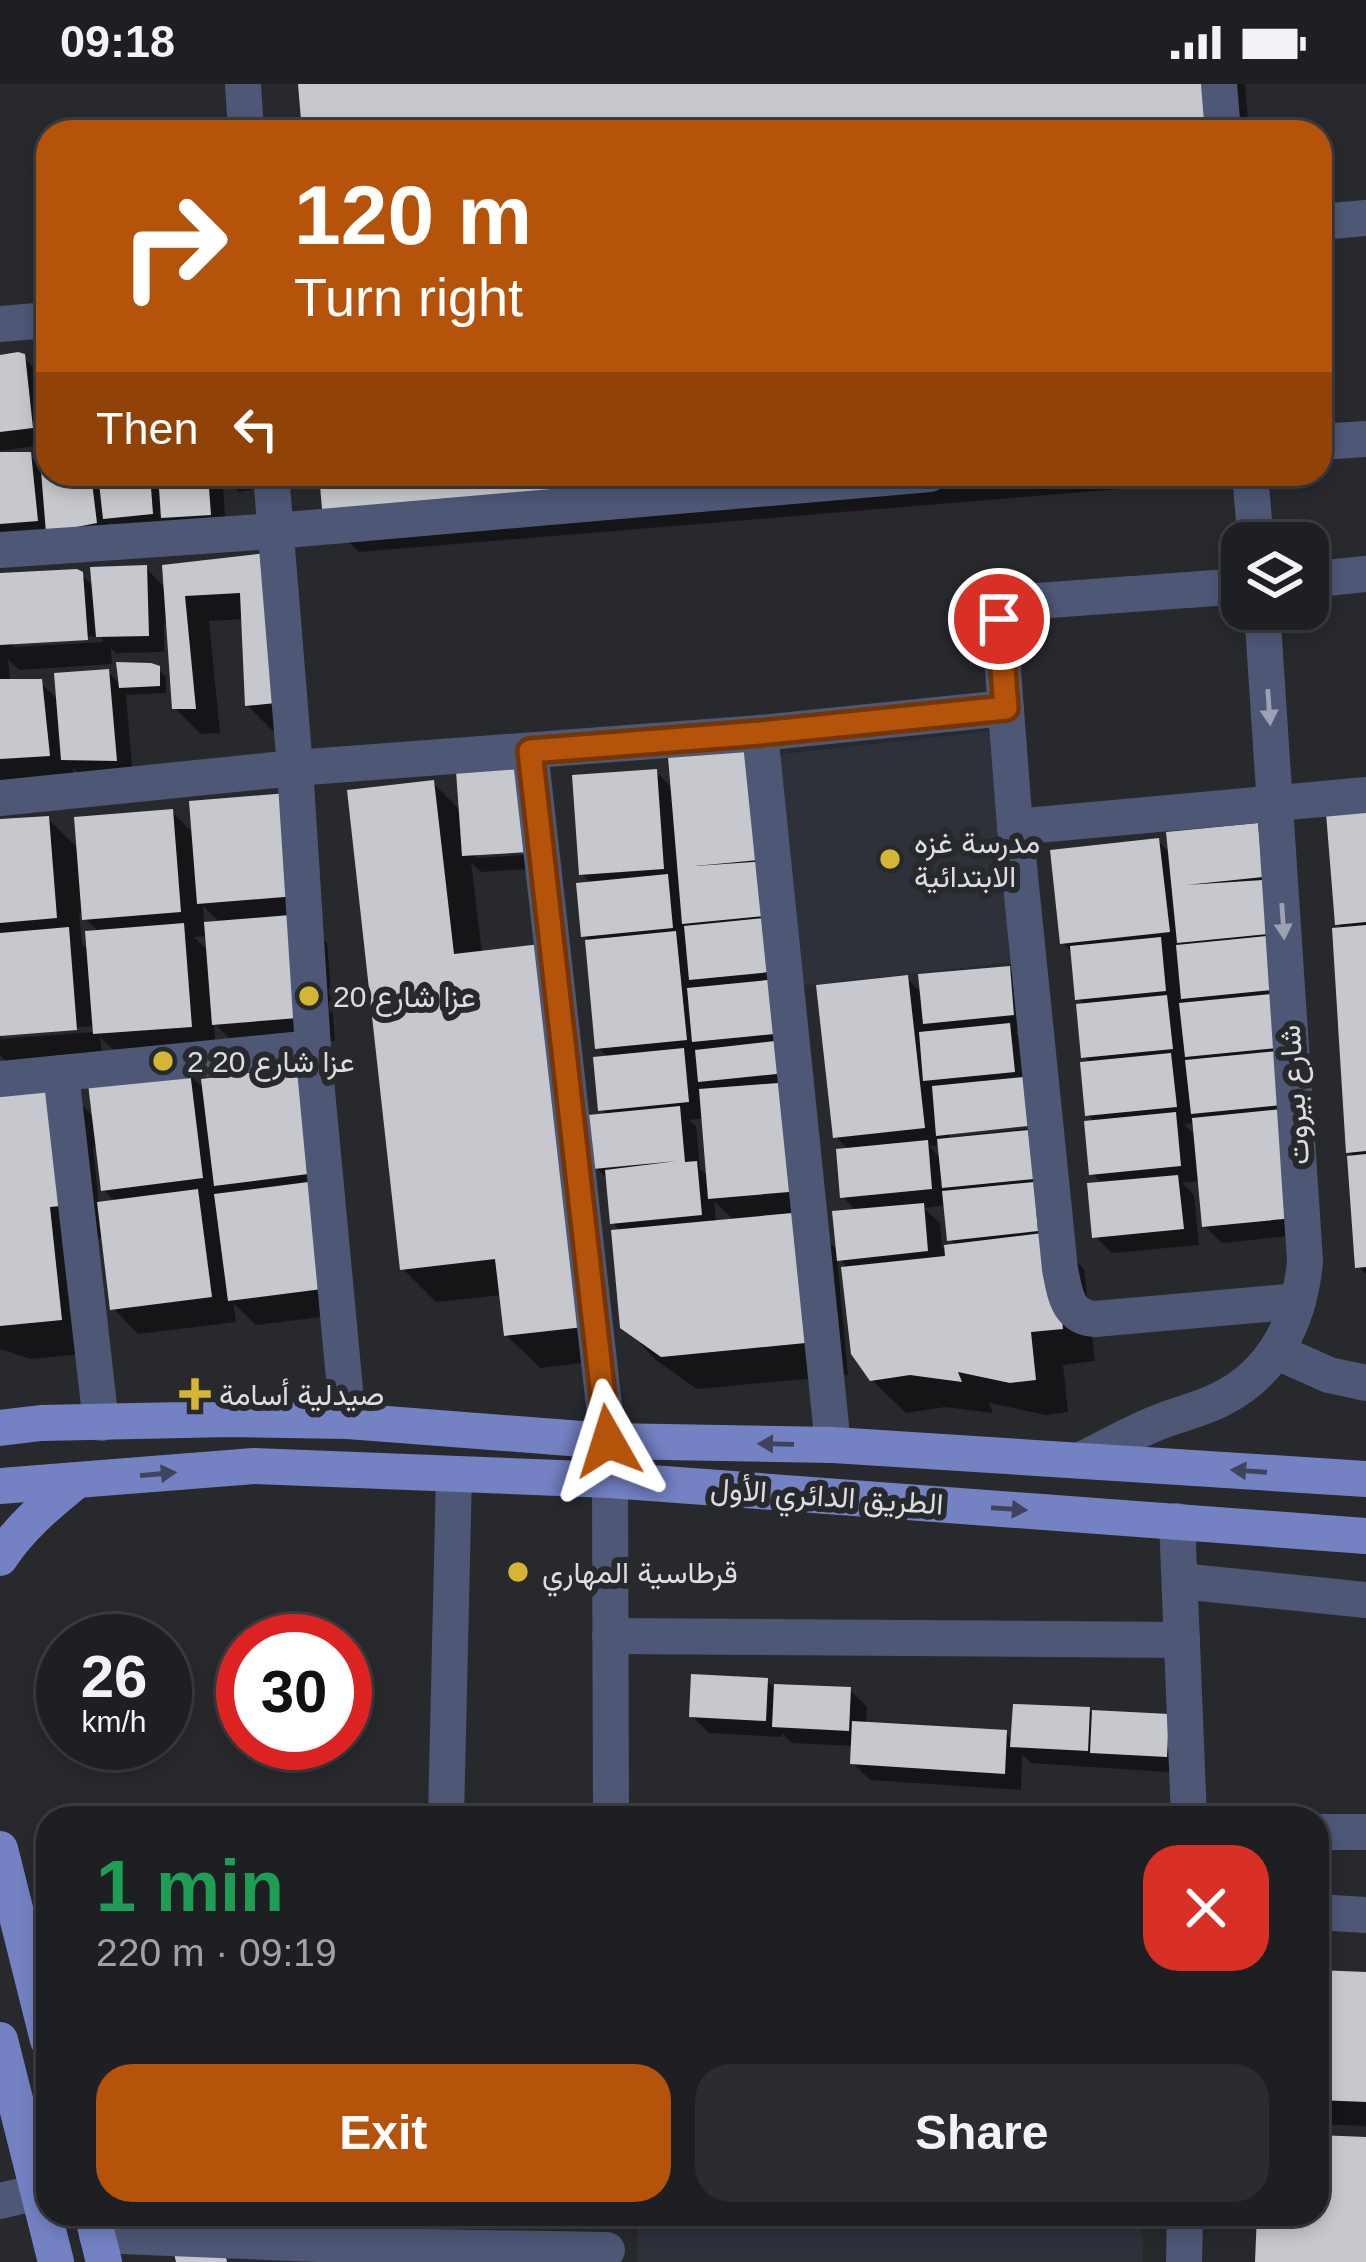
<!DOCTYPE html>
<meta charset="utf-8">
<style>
:root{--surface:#1e1f22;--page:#2b2c2f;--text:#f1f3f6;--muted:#a1a2a5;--line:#3c3d40;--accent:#b45309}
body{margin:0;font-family:Helvetica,Vazirmatn,sans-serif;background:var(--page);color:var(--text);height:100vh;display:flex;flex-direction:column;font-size:45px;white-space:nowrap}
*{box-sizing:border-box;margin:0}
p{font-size:39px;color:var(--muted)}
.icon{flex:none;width:66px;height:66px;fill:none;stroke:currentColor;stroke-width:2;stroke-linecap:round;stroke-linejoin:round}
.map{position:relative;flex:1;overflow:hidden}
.panel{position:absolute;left:36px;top:1722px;width:1293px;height:420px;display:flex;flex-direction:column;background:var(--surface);border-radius:36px;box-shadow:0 6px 18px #0003,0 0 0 3px var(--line)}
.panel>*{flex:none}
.guide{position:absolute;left:36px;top:36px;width:1296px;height:366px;border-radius:36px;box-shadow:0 6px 18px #0003,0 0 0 3px var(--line);background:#b45309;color:#fff;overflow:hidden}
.buttons{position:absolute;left:1221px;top:438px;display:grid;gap:24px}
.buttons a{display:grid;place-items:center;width:108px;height:108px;border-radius:24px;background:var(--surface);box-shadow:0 6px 18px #0003,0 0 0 3px var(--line);font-size:60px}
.speed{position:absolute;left:36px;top:1530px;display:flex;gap:24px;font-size:60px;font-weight:700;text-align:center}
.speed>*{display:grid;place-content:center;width:156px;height:156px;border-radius:50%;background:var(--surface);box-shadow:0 6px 18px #0003,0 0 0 3px var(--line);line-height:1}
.speed small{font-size:30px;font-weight:400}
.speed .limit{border:18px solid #d22;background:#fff;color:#111}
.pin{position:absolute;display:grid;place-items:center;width:102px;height:102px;color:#fff;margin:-51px;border:6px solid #fff;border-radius:50%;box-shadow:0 3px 12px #0007}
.me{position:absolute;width:132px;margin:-66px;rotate:354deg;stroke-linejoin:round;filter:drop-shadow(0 0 9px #0008)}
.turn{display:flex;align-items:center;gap:42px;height:252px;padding:0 60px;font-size:54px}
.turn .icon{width:156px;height:156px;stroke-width:2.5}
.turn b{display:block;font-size:84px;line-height:102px}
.then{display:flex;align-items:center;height:114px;padding:0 60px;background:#0003;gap:24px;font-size:45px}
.round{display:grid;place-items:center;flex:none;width:126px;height:126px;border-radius:36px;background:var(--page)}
.head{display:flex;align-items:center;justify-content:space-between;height:204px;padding:0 60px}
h1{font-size:72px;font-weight:600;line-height:90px;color:#1e9e55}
.cta{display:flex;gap:24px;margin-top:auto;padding:24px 60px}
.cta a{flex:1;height:138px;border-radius:36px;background:var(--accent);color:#fff;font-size:48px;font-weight:600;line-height:138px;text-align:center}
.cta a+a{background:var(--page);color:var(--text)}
.status{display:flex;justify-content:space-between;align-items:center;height:84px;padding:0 60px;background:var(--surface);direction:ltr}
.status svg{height:33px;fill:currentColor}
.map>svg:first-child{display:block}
</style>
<div class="status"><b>09:18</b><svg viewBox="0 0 49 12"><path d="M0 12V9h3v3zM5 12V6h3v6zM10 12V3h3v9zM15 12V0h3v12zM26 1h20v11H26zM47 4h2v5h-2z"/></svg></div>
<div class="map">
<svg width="1366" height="2178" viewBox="0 0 1366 2178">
<rect width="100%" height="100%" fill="#28292d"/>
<!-- built -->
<g fill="#2e313a">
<polygon points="990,647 1015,878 791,903 765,672"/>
<polygon points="638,2130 1142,2130 1143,2178 638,2178"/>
</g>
<!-- shadow -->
<g fill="#0007" fill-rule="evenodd">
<polygon points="301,0 1245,0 1249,48 305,48"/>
<polygon points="48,263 48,390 222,390 226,447 181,449 167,436 168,446 123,451 110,438 112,455 0,448 0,372 29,371 44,386 42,361 0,367 0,273 23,273 40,290"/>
<polygon points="230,390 268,390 270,403 239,408 231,400"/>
<polygon points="322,390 1264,390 1265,393 359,468 326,435"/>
<path d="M265 472 301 644 273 647 247 621 244 535 209 537 220 649 201 650 175 624 169 539H164V568L116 569 111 564 112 580 19 586 8 575 10 598H40L59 617 108 588 121 601 158 585 166 593V609L126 611 133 693 81 692 73 684 75 697 0 701V492L81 490 95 504 146 484 166 505ZM102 552 103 558 13 563V557Z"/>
<path d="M758 668 805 1133 839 1168 858 1128 843 1113 850 1067 836 1053 907 894 923 911 1009 885 1026 902 1030 947 1015 948 1026 959 1030 1005 950 1047V1053L1042 1043 1053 1154 1084 1185 1095 1277 1063 1281 1068 1328 1046 1331 989 1319 993 1329 945 1323 906 1329 872 1296 850 1186 837 1172 848 1291 697 1305 657 1277 623 1242 622 1148 613 1139 609 1096 594 1082 616 1275 540 1284 506 1251 502 1211 436 1218 403 1185 433 699 462 728 476 774 544 770 545 784 481 788 471 778 482 869 589 1034 608 1032 601 1025 609 974 598 963 588 855 584 852 592 800 582 790 656 688 674 706ZM705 1034 710 1094 700 1085 696 1042 689 1036ZM941 1061 942 1075 929 1062ZM714 1117 735 1137 716 1139ZM947 1121 950 1155 957 1162 942 1164 940 1139 924 1124Z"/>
<path d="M287 713 306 838 327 859 335 957 240 965 214 939 216 967 122 974 100 953 102 971 7 978 0 971V738L48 735 80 766 172 728 195 751ZM203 822 221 839 204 841ZM79 828 100 849 90 868 82 860ZM208 852 209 868 194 853ZM92 942 93 948 1 955V949Z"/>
<polygon points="1366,729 1366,1190 1358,1182 1356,1074 1349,1067 1344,846 1337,839"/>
<path d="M1257 742 1309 1150 1222 1159 1205 1142 1201 1097 1182 1099 1194 1111 1199 1161 1112 1169 1095 1152 1103 1101 1092 1089 1096 1039 1088 1031 1091 980 1084 972 1085 922 1078 914 1073 869 1063 859 1158 757 1171 770ZM1195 1039 1197 1053 1184 1040Z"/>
<path d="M302 986 354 1229 256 1241 233 1219 236 1238 138 1250 113 1224 104 1154 82 1155 94 1269 30 1275 0 1265V1002L56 996 96 1035 189 990 205 1006ZM99 1062 104 1106 117 1119 99 1121 93 1063Z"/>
<polygon points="767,1597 777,1607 850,1606 867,1623 866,1641 1006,1649 1014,1658 1016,1623 1168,1633 1183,1689 1031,1679 1022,1670 1021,1706 870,1696 853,1679 854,1662 792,1659 782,1649 782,1653 709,1649 692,1632"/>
<polygon points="1317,1889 1366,1891 1366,2042 1317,2040"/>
</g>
<!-- building -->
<g fill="#c6c8cd">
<polygon points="298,0 1216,0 1220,48 302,48"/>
<polygon points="48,260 48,341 41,341 35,261"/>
<polygon points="18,268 25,270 33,344 0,348 0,271"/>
<polygon points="48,361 48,390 91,390 97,439 46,449 39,362"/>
<polygon points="0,368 31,368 38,437 0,440"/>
<polygon points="98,390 150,390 153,430 103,435"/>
<polygon points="158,390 208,390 211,431 161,434"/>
<polygon points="227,390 263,390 264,396 228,402"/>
<polygon points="319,390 837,390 323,436"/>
<polygon points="266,469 276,619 245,622 240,509 185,512 196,625 172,625 162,481"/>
<polygon points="147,481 149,552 96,553 90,483"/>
<polygon points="77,485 83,488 88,556 0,561 0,489"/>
<polygon points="116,578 151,579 160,582 160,602 119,604"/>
<polygon points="109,585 117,677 61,676 54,589"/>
<polygon points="0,595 42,595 50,672 0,675"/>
<polygon points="759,665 769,775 695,782 768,777 774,831 682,840 668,673"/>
<polygon points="524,683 530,768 462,772 456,687"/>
<polygon points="657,685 664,785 579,791 572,691"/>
<polygon points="434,696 454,870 541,860 584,1243 504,1252 495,1175 400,1186 347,706"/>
<polygon points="288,709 296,812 197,820 189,717"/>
<polygon points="173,725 181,828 82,836 74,733"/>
<polygon points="1366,726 1366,838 1335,841 1326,729"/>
<polygon points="49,732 57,834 0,839 0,735"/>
<polygon points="1258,739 1263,793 1186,801 1263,796 1268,850 1177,859 1166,748"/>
<polygon points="1159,754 1170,848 1060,860 1050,766"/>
<polygon points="668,790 673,844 581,853 576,799"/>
<polygon points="302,830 310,933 212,941 204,838"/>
<polygon points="775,833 781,887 689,896 684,842"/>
<polygon points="184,839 192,943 93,950 85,847"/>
<polygon points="1366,841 1366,1067 1346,1069 1332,844"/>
<polygon points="69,843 77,946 0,952 0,849"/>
<polygon points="676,847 687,956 595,965 585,856"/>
<polygon points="1267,852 1272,906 1181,915 1176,861"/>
<polygon points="1161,853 1166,907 1075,916 1070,862"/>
<polygon points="1010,882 1014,931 923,940 918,890"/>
<polygon points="908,891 925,1044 833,1054 816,901"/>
<polygon points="778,895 784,949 692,958 687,904"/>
<polygon points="1271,910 1277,964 1185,973 1179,919"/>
<polygon points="1167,911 1173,965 1081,974 1076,920"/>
<polygon points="1010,939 1015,988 923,997 919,948"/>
<polygon points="783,956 787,989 698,998 695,966"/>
<polygon points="684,964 689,1018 598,1027 593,973"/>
<polygon points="1277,967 1282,1021 1191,1030 1185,976"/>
<polygon points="1171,969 1177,1023 1085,1032 1080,978"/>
<polygon points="303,982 316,1089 214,1102 201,995"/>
<polygon points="190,987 203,1094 101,1107 88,1000"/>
<polygon points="57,993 71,1121 50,1123 62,1236 0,1242 0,999"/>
<polygon points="1023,993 1028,1042 936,1052 932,1002"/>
<polygon points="792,998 801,1107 708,1115 699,1005"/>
<polygon points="680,1022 685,1078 697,1077 702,1131 610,1140 605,1086 677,1077 593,1085 588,1031"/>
<polygon points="1283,1025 1294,1134 1202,1143 1192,1034"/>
<polygon points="1176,1028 1181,1082 1089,1091 1084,1037"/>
<polygon points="1029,1046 1034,1095 942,1104 937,1055"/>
<polygon points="928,1056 932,1105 840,1114 836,1065"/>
<polygon points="1366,1070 1366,1183 1355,1184 1347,1072"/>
<polygon points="1178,1091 1184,1145 1092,1154 1087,1099"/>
<polygon points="316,1097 330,1204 228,1217 214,1110"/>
<polygon points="1034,1098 1038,1147 947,1157 942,1107"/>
<polygon points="198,1105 212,1213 110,1226 97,1118"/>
<polygon points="924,1119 928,1167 837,1177 832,1127"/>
<polygon points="803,1128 816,1258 661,1273 620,1244 611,1146"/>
<polygon points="1052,1148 1063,1245 1031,1248 1036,1296 1010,1299 958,1288 962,1298 910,1291 870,1297 851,1270 841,1183 945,1172 944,1161"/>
<polygon points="691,1590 768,1594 766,1637 689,1633"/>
<polygon points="774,1600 851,1603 849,1647 772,1643"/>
<polygon points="1013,1620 1090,1623 1088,1667 1010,1663"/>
<polygon points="1092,1626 1169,1630 1167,1673 1090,1669"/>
<polygon points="852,1637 1007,1646 1005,1690 850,1680"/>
<polygon points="1317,1886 1366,1888 1366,2018 1317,2016"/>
<polygon points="1317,2051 1366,2053 1366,2178 1255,2178 1257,2130 1317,2130"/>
<polygon points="224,2164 227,2178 176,2178 173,2165"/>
</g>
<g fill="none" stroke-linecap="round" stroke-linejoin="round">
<!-- minor -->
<g stroke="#4f5777" stroke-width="36">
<polyline points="243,0 246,48"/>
<polyline points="1219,0 1223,48"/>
<polyline points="1320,138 1366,134"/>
<polyline points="0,240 48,236"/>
<polyline points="1320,358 1366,355"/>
<polyline points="271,390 295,684 313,964 348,1337"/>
<polyline points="1250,390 1256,459"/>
<polyline points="0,466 275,447 930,390"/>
<polyline points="1308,496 1366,490"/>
<path d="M1242 502 1010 519 1000 528 999 535 1015 743 1060 1185C1065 1210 1067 1233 1095 1235L1298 1217"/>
<polyline points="760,649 833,1361"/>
<polyline points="530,667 608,1357"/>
<polyline points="0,714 295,684 760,649 1006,624"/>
<polyline points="1015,743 1366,711"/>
<polyline points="61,989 101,1339"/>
<polyline points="0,995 313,964"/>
<polyline points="1277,1268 1329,1291 1366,1299"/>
<path d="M1083 1375C1108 1363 1133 1348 1159 1338 1179 1330 1202 1325 1221 1315 1275 1288 1300 1235 1305 1177L1262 525"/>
<polyline points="610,1396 611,1734"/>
<polyline points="1177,1437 1189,1734"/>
<polyline points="1180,1497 1366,1516"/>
<polyline points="610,1552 1182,1556"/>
<polyline points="446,1734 454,1390"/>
<polyline points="1317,1748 1366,1748"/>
<polyline points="1317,1828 1366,1831"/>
<polyline points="0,2117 38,2108"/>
<polyline points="97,2151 365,2162 607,2166"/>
<polyline points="1184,2178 1185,2130"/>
</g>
<!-- major -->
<g stroke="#7482c4" stroke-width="36">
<polyline points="0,1344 41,1339 231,1335 348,1337 608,1357 833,1361 1366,1395"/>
<polyline points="0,1402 254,1382 610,1396 1366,1452"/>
<path d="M0 1474C20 1443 48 1420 76 1397"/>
<polyline points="0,1765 48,1956"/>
<polyline points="0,1956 56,2178"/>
<polyline points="92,2130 104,2178"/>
</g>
</g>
<!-- one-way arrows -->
<defs><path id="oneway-solid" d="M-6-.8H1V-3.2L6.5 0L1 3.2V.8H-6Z" transform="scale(3)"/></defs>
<g fill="#9da1b1">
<use href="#oneway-solid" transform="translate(1269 623) rotate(86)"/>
<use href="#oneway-solid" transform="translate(1283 837) rotate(86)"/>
</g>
<g fill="#3f445a">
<use href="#oneway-solid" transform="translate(776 1360) rotate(-179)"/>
<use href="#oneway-solid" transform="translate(1249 1387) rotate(-176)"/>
<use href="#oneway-solid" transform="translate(158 1390) rotate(-5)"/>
<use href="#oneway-solid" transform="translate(1009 1425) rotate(4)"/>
</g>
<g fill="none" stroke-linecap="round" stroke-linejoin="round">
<defs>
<polyline id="route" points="608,1357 530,667 760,649 1006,624 999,535"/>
</defs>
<!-- route casing -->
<use href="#route" stroke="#753606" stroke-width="30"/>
<!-- route -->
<use href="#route" stroke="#b45309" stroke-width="21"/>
</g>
<!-- markers -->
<g fill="#d6b534" stroke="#28292d" stroke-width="4.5">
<circle cx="890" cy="775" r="12"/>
<circle cx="309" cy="912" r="12"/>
<circle cx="163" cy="977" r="12"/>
<path d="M189 1292h12v12h12v12h-12v12h-12v-12h-12v-12h12z"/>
<circle cx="518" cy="1488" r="12"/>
</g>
<g text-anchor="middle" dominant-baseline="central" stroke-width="12" stroke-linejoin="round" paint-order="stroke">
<!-- poi labels -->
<g font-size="30" fill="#dcdde0" stroke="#28292d" text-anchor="start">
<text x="914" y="758">مدرسة غزه<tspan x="914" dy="34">الابتدائية</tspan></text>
<text x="333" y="912">عزا شارع 20</text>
<text x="187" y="977">عزا شارع 20 2</text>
<text x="219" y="1310">صيدلية أسامة</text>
<text x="542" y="1488">قرطاسية المهاري</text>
</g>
<!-- street labels -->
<g font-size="30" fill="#dcdde0" stroke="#28292d">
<text transform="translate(1294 1011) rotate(-94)">شارع بيروت</text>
<text transform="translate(827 1412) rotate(4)">الطريق الدائري الأول</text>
</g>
</g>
</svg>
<div class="buttons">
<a><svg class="icon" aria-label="layers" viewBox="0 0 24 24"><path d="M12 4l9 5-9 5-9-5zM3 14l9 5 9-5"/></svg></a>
</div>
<div class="speed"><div>26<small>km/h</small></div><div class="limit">30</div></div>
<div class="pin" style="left:999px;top:535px;background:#d93025"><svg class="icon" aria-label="arrive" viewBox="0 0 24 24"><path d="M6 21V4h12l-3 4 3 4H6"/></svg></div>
<svg class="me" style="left:608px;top:1357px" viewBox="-20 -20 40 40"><path d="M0-17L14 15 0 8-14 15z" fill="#b45309" stroke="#fff" stroke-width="4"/></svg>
<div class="guide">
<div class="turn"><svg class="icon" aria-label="right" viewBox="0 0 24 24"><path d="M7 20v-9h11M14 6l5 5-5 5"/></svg><div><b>120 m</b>Turn right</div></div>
<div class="then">Then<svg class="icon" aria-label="left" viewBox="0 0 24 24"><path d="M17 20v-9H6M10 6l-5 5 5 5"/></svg></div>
</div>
<section class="panel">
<div class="head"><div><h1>1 min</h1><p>220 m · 09:19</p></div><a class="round" style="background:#d93025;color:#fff"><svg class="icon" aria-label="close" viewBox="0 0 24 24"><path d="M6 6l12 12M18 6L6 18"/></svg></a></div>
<div class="cta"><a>Exit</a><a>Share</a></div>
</section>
</div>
